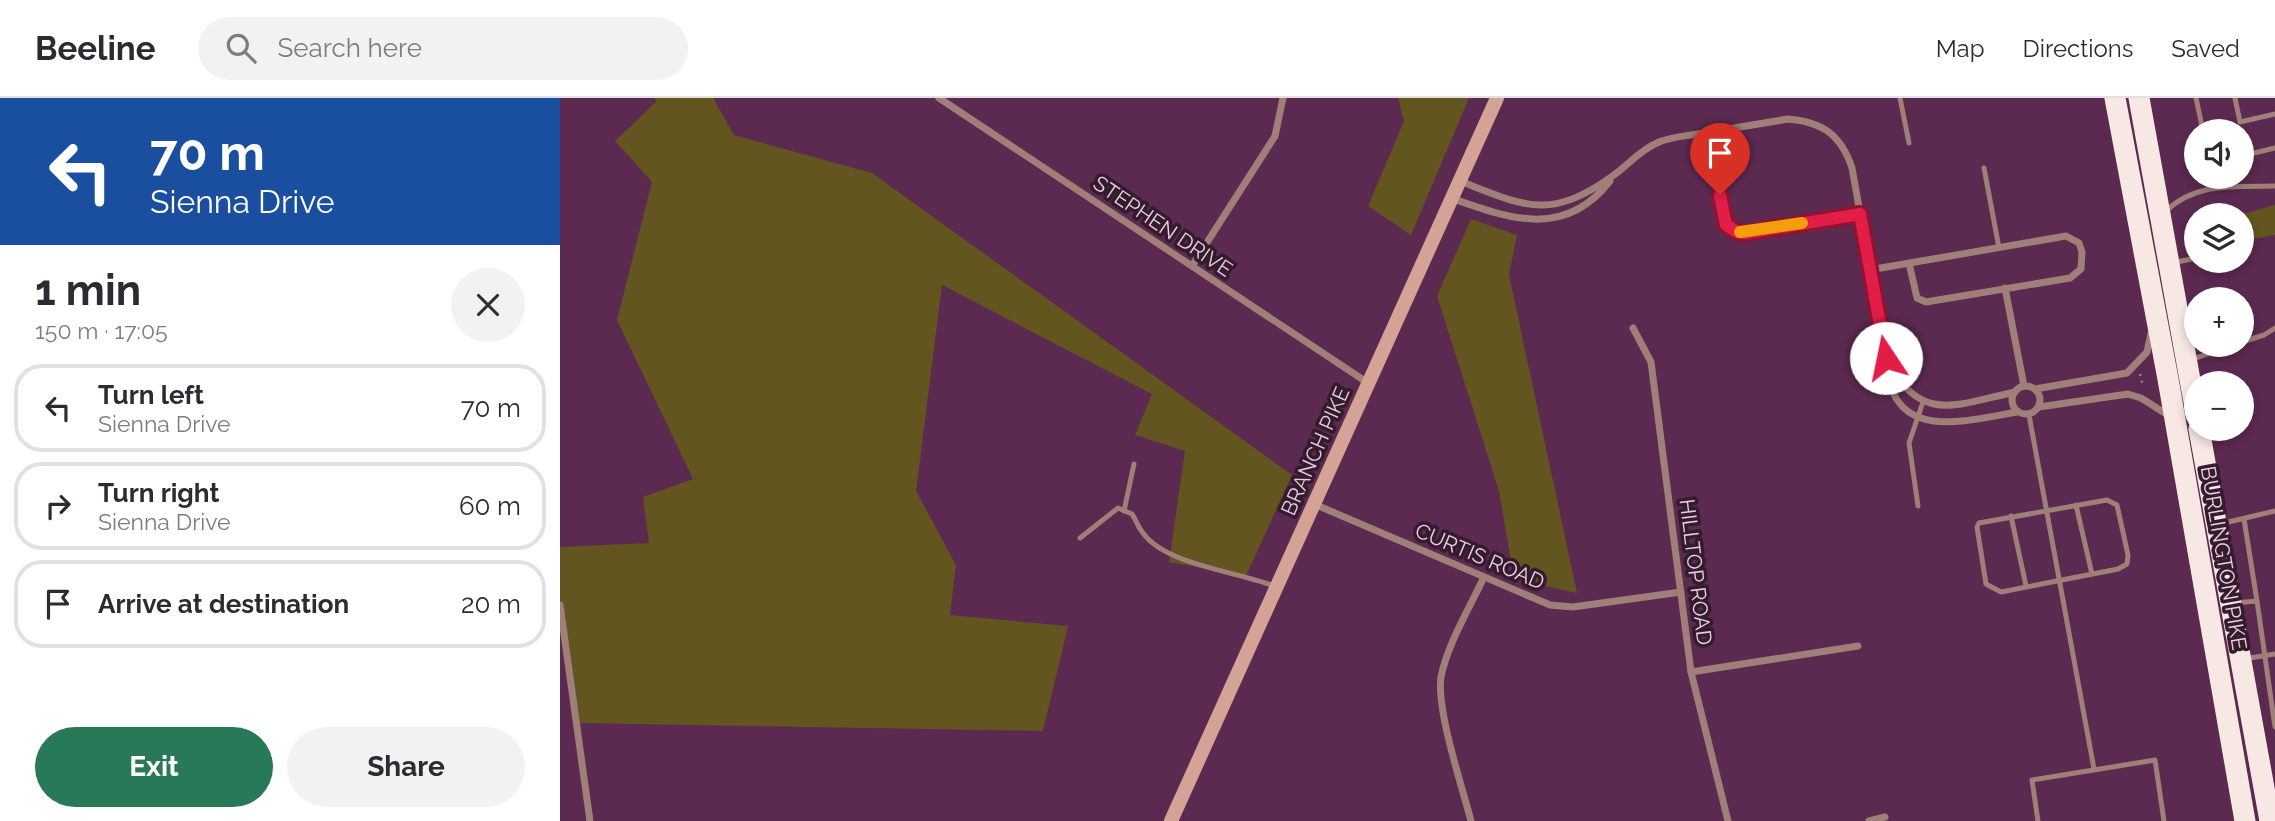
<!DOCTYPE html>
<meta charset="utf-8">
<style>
:root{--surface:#fff;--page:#f2f2f3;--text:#2b2b33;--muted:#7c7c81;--line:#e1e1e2;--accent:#287958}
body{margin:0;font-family:Raleway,sans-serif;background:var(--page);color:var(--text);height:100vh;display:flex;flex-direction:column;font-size:26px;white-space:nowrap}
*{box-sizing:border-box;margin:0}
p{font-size:23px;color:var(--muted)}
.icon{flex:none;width:38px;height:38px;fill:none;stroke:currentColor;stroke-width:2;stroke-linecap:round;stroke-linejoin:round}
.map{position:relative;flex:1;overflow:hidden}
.details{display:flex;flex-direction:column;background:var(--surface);width:560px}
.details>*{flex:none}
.guide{background:#1a4fa0;color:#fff;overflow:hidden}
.fabs{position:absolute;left:1624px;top:21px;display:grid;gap:14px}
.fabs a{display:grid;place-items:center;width:70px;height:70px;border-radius:50%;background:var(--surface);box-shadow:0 4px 10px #0003;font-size:35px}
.pin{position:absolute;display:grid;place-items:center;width:60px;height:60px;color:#fff;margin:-72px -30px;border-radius:50% 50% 50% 0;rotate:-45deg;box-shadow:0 0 7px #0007}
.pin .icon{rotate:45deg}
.me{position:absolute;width:77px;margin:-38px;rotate:349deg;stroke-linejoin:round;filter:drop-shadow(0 0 5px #0008)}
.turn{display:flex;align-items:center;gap:24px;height:147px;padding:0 35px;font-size:32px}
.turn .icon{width:91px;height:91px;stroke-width:2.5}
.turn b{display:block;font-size:49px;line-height:60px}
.round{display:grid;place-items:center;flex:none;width:74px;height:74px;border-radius:37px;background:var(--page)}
.headline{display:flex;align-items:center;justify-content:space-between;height:119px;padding:0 35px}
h1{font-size:42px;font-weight:700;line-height:52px}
.action{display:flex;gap:14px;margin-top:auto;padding:14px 35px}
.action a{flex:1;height:80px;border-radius:42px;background:var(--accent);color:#fff;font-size:28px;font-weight:700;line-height:80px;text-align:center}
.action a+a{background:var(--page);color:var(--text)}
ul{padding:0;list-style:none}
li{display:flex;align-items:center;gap:21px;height:88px;margin:0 14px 10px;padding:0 21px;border:4px solid var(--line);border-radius:28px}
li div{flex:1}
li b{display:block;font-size:26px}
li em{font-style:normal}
header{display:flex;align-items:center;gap:42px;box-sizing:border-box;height:98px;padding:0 35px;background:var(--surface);border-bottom:2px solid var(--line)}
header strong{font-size:33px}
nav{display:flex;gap:38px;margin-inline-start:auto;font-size:24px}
.search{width:490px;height:63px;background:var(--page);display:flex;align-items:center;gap:18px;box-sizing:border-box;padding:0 24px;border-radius:38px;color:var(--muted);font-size:26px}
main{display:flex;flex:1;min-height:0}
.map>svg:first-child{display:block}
</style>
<header>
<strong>Beeline</strong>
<div class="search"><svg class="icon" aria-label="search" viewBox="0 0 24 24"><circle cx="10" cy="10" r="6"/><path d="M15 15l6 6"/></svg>Search here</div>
<nav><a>Map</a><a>Directions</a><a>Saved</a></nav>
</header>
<main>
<section class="details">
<div class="guide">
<div class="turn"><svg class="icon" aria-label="left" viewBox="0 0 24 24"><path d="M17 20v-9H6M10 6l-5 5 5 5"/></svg><div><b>70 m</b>Sienna Drive</div></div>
</div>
<div class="headline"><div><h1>1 min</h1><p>150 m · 17:05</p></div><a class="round"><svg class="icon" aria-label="close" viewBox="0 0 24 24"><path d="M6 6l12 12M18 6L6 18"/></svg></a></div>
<ul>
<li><svg class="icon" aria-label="left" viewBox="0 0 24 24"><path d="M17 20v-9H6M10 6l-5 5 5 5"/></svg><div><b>Turn left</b><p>Sienna Drive</p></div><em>70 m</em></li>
<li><svg class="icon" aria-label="right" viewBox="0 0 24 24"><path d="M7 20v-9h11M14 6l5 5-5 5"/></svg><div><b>Turn right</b><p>Sienna Drive</p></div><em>60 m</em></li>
<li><svg class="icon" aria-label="arrive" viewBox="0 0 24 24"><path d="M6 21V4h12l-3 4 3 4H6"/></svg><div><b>Arrive at destination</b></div><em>20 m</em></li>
</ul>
<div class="action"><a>Exit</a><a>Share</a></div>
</section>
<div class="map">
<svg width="1715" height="723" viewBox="0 0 1715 723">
<rect width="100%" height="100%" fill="#5c2950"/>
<!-- green -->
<g fill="#62551f">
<polygon points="95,0 153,0 174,37 312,75 732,377 686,478 609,464 625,353 575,337 592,296 382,187 356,393 396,467 390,517 508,528 483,633 15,625 0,518 0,449 89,445 83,399 133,381 57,222 92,84 55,43 96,4"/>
<polygon points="838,0 909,0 851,137 808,108 844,23"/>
<polygon points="1715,107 1715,137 1682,143 1682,117 1679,117"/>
<polygon points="911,121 957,137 949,177 1017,495 954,481 939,393 877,198"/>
</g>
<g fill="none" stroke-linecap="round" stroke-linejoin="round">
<!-- path -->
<polyline stroke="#a07695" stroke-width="2.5" stroke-dasharray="2 5" stroke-linecap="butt" points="1580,276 1583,289"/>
<!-- lane -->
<g stroke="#9f7f77" stroke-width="5">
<polyline points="1340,0 1349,45"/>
<polyline points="1636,0 1643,33"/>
<polyline points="1675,0 1680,24 1715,16"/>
<polyline points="1682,58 1715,50"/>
<polyline points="1424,70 1439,150"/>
<path d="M1605 114C1635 84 1675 89 1715 88"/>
<polyline points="1612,165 1636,160"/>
<polyline points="1682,244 1704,237 1715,230"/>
<polyline points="1630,262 1674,247"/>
<polyline points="1469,317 1534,671"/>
<polygon points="1547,402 1557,407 1568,457 1567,466 1558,471 1441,494 1426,486 1417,429 1419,425"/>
<polyline points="1516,407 1532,476"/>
<polyline points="1358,408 1349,345 1363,304"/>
<polyline points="564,413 574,366"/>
<polyline points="1451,418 1466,488"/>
<polyline points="1660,426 1715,413"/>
<path d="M520 440 558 410 572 416C576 422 578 429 583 435 606 467 676 473 714 488"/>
<polyline points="1697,503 1715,629"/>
<polyline points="1675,505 1697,503 1684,421"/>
<polyline points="1684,561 1715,556"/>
<polyline points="1478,723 1472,682 1595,662 1604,723"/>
</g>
<!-- street -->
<g stroke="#9f7f77" stroke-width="7">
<polyline points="379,0 808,285"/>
<polyline points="1151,34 1163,119 1171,131 1185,135 1300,116"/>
<path d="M900 83C966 109 990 123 1054 77 1068 67 1080 52 1097 45 1109 39 1125 38 1138 36 1168 31 1198 26 1228 21 1263 24 1281 37 1292 70L1326 260C1329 345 1400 324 1457 314"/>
<path d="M891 100C950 121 1005 141 1050 83"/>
<polyline points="632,168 715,38 723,0"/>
<path d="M1309 172C1375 160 1441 149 1506 138L1519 145 1522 154 1521 171 1510 180 1366 204 1357 200 1349 165"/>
<polyline points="1445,190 1464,288"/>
<polyline points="1073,230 1091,264 1131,574 1168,723"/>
<path d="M1328 264C1361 327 1398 306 1455 294"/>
<circle cx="1466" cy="302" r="14"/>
<polyline points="1475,291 1567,275 1587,254 1591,235"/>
<polyline points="1479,309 1568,296 1581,300 1611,319"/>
<polyline points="754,406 990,507 1013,509 1121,494"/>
<polyline points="0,507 30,723"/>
<polyline points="1131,574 1298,548"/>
<path d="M911 723C902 688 876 611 881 579 887 547 910 509 924 479"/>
<polyline points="1309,723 1325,719"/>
</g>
<!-- secondary -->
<polyline stroke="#d5a395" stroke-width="14" points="611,723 937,0"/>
<!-- highway -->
<g stroke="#f8e8e4" stroke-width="21">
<polyline points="1555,0 1608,281 1685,723"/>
<polyline points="1579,0 1636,315"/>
<polyline points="1639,331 1710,723"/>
</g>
</g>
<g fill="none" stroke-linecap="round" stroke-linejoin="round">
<defs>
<polyline id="route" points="1160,97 1166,127 1177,134 1185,135 1300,116 1326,260"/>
</defs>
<!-- route casing -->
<use href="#route" stroke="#92132f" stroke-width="18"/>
<!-- route -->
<use href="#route" stroke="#e11d48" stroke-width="12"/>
<!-- slow -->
<polyline stroke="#f59e0b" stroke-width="12" points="1180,134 1242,125"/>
</g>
<g text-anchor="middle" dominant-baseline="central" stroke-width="7" stroke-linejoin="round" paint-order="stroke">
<!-- street labels -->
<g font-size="21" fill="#ebcce2" stroke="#331c2e">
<text transform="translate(603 128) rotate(34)">STEPHEN DRIVE</text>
<text transform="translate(755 353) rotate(-66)">BRANCH PIKE</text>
<text transform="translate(920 458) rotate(23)">CURTIS ROAD</text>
<text transform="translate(1664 460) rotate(80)">BURLINGTON PIKE</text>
<text transform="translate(1136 474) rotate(83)">HILLTOP ROAD</text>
</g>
</g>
</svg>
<div class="fabs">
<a><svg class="icon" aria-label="sound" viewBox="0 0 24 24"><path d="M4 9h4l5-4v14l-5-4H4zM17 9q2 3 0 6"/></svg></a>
<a><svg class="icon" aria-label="layers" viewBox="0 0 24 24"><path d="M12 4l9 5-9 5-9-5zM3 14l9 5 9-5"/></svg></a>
<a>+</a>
<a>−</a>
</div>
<div class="pin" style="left:1160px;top:97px;background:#d93025"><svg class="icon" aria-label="arrive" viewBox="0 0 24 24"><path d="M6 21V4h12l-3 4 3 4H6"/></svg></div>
<svg class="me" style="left:1326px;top:260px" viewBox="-20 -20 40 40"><circle r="19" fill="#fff"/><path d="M0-13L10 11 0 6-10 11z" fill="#e11d48"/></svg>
</div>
</main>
